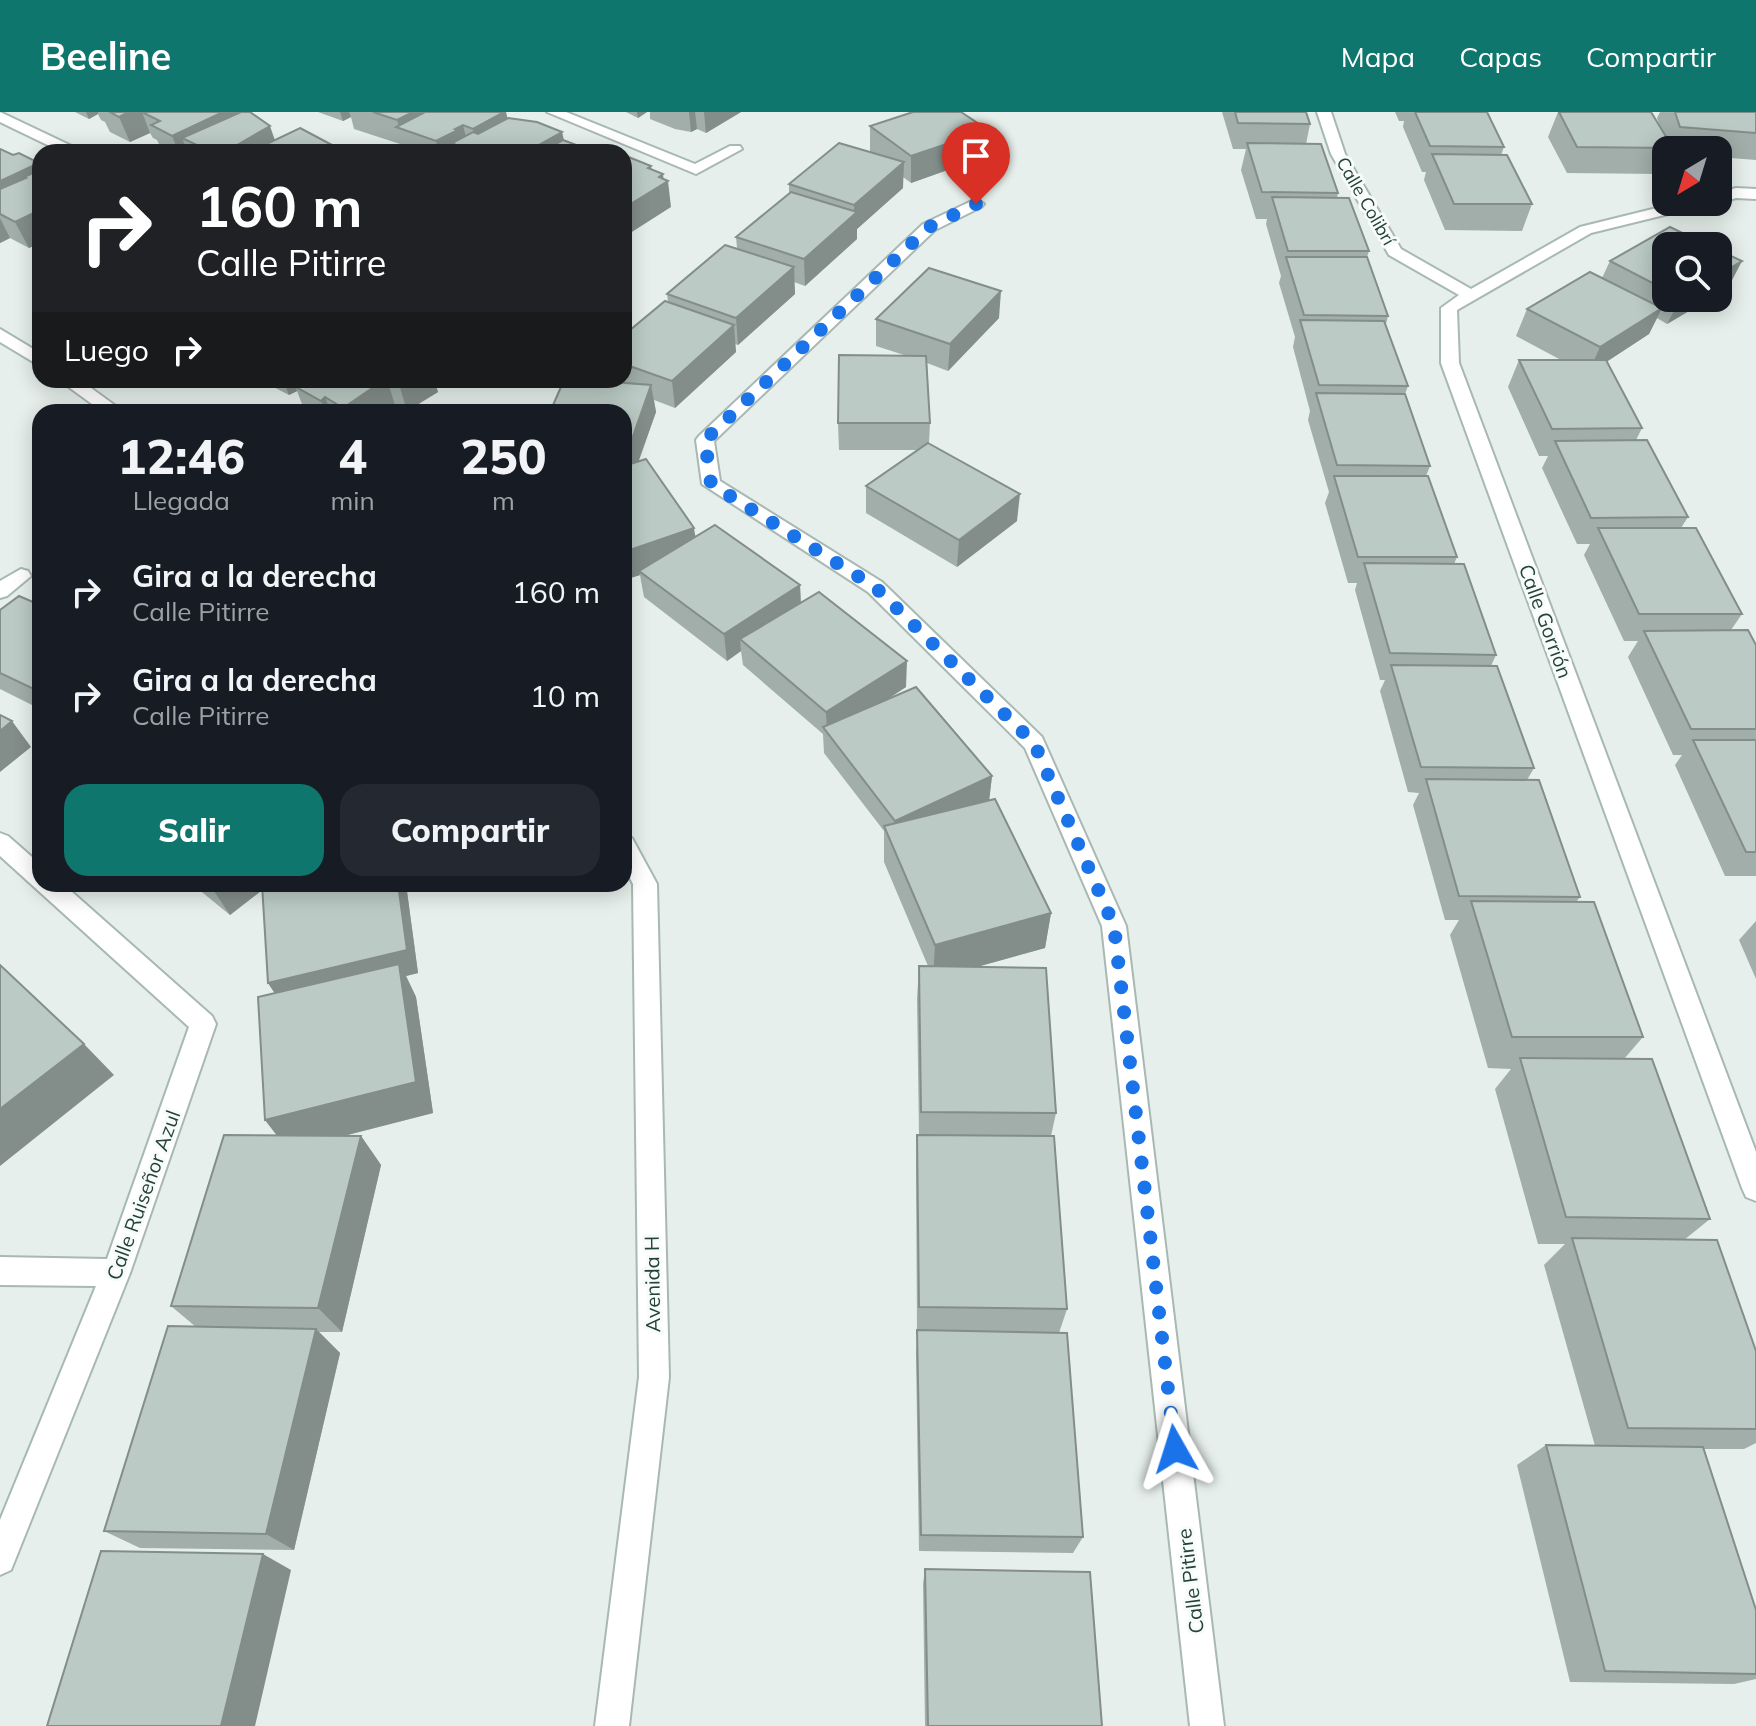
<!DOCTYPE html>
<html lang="es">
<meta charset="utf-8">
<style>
:root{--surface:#171b24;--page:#242831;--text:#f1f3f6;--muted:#9ea1a6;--accent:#0f766e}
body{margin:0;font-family:Mulish,sans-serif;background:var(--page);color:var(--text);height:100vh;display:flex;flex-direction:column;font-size:30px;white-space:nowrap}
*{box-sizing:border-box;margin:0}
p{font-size:26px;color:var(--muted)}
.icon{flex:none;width:44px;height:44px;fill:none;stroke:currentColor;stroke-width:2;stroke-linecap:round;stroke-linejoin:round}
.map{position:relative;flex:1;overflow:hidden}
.sheet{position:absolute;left:32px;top:292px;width:600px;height:488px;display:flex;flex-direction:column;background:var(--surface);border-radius:24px;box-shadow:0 4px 20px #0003}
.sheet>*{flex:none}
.hud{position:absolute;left:32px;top:32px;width:600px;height:244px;border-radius:24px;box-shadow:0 4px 20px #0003;background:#202124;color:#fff;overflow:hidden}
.needle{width:52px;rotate:218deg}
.fabs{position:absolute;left:1652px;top:24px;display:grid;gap:16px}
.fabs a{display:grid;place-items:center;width:80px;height:80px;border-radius:16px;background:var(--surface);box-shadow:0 4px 20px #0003;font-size:40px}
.pin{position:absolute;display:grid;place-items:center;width:68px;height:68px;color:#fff;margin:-82px -34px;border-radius:50% 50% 50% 0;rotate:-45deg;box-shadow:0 0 8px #0007}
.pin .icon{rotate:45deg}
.me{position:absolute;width:88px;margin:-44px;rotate:354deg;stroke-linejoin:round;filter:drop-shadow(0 0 6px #0008)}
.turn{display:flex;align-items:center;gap:28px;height:168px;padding:0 32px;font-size:36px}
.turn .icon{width:104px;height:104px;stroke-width:2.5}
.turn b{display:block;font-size:56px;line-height:68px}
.then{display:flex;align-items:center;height:76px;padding:0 32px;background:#0003;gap:16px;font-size:30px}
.eta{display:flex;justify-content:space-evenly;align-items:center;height:136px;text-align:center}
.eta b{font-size:48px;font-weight:800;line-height:56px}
.cta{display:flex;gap:16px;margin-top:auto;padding:16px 32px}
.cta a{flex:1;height:92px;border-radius:24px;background:var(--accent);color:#fff;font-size:32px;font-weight:800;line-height:92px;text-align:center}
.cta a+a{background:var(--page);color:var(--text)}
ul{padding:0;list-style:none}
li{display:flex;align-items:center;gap:24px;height:104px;padding:0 32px}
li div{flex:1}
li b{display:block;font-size:30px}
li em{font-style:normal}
header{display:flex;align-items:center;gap:48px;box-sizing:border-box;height:112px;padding:0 40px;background:var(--accent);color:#fff}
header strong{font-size:38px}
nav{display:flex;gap:44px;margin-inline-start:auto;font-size:28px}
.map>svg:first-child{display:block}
</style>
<header>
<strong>Beeline</strong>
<nav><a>Mapa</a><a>Capas</a><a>Compartir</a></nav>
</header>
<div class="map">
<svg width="1756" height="1614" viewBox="0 0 1756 1614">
<rect width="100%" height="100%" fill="#e6efeb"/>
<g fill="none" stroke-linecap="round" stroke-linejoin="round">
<defs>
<g id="minor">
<polygon points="0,0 78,37 80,40 62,40 0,10"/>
<polygon points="547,0 566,0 695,52 730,34 740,34 742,37 696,62"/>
<polygon points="1317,0 1331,0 1345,42 1401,137 1471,177 1580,115 1681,90 1708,90 1705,93 1591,121 1457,198 1459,251 1756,1040 1756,1089 1746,1085 1742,1076 1441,251 1441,196 1459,183 1389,143 1331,42"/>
<polygon points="1736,76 1756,77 1756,87 1736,86 1718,91 1716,90 1718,81"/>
<polygon points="976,87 984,92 981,95 935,118 714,329 720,369 882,470 1042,625 1126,814 1224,1614 1190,1614 1102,814 1025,636 868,480 702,372 696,328 699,324 923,112"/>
<polygon points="0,217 40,241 40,254 0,230"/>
<polygon points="59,268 80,268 124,300 103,300"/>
<polygon points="21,457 28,459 31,464 7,484 0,486 0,469"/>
<polygon points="0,721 8,724 40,752 40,772 63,772 212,904 216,912 130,1161 11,1458 0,1463 0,1408 96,1174 0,1173 0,1145 107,1147 189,915 0,744"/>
<polygon points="624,723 632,726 657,772 669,1265 629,1614 595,1614 639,1265 633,772 624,754"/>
</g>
</defs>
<!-- minor casing -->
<use href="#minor" stroke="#a8b8b2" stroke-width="4"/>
<!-- minor -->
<use href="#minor" fill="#fff" fill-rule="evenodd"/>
</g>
<!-- wall -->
<g fill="#a1aea9">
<polygon points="75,0 250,0 275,28 332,33 334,40 163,40 157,28 153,26 150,21 130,30 110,20 105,10 101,8 98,2 89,7"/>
<polygon points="318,0 506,0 507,6 562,20 564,28 584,36 609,40 402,40 400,32 354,17 351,5 343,9"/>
<polygon points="626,0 647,0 638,6"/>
<polygon points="650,0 741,0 706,21 697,17 691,20 675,17 650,7"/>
<polygon points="1222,0 1306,0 1310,12 1306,32 1338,81 1337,86 1369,139 1367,145 1388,204 1386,212 1408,274 1405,282 1430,354 1426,364 1457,445 1454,452 1496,543 1491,554 1534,656 1527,668 1580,785 1576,790 1643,925 1624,947 1710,1107 1684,1128 1756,1239 1756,1331 1744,1337 1703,1337 1756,1498 1756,1567 1734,1572 1570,1570 1517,1353 1546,1333 1595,1334 1544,1153 1565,1132 1538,1132 1495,977 1511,957 1488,956 1450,823 1459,808 1445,808 1413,693 1419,681 1408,680 1380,579 1385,568 1380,568 1355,478 1357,471 1348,471 1325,391 1329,380 1308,308 1310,299 1293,235 1295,225 1279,171 1281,164 1266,112 1267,107 1256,107 1241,58 1246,37 1233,37"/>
<polygon points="1395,0 1487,0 1504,35 1501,43 1532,92 1522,119 1445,118 1424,68 1426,60 1422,60 1403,15 1404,9 1399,9"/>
<polygon points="1558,0 1651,0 1660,15 1657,6 1660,0 1756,0 1756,48 1718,45 1718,38 1666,38 1666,52 1661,62 1567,61 1548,25"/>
<polygon points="870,14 988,18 987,44 911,71 903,65 903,76 857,117 857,127 805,174 794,170 795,182 738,233 735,232 736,240 675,296 654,288 656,300 638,349 696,424 800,473 801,491 906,575 889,586 992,664 989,688 1051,801 1045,836 977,855 1056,1001 1051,1024 1067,1197 1059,1221 1083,1425 1073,1441 919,1439 916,1242 917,1219 916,1052 917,1023 919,1023 917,887 919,854 928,854 884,750 884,719 824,641 823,622 743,553 741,539 727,549 644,485 640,463 624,468 624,300 604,268 624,268 624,223 668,190 667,182 737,136 736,125 789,81 789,72 870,40"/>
<polygon points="0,37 40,54 40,131 29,136 10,126 0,131"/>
<polygon points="1666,134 1666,186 1711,186 1667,212 1657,206 1649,222 1606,250 1642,316 1636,328 1688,405 1681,416 1742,502 1731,518 1756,533 1756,764 1725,764 1675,653 1682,643 1673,643 1628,545 1638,529 1624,529 1584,443 1590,432 1577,432 1542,356 1548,344 1539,344 1508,275 1519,248 1561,248 1516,224 1527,197 1602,166 1610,149"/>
<polygon points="999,206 948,259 927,251 930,311 929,331 1017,409 957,455 866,401 866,374 917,338 839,338 838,311 904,243 876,234 876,207"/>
<polygon points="260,268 434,268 438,280 407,299 395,293 385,300 305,300 297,279 289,283"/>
<polygon points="40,493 40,597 0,577 0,498"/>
<polygon points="192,772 406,772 418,861 406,864 416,885 433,1001 344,1024 361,1024 381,1053 342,1220 319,1220 340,1241 294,1438 140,1436 104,1419 196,1215 171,1194 277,1023 265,1008 275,881 268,871 262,778 230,803"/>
<polygon points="1756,809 1756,867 1739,828"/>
<polygon points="925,1457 1102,1614 925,1614 923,1472"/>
</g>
<!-- shaded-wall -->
<g fill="#838d89">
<polygon points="86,0 98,0 98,2 89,7"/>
<polygon points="129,0 178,0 142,0 150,21 130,30 119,5"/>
<polygon points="223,0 241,0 182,26 188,40 179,40 172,24"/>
<polygon points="340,0 349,0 351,5 343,9"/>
<polygon points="413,0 460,0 400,17 397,8"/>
<polygon points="504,0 506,0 511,25 478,40 473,17"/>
<polygon points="637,0 647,0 638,6"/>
<polygon points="689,0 695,0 697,17 691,20"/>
<polygon points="704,0 741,0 706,21"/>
<polygon points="463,13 469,38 452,31 453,40 439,40 436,29"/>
<polygon points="270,14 279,40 235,40 237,33"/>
<polygon points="988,18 987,44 911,71 911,44"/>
<polygon points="562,20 566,40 526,40"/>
<polygon points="332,33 334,40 316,40"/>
<polygon points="904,50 903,76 857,117 857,127 805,174 804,147 854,102 854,93"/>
<polygon points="39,51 40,54 40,83 24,65 34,86 0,102 0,69"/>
<polygon points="651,54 654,77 659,65 663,62 664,71 668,69 671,95 624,125 624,96 648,56"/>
<polygon points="40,98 40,118 32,114 40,131 29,136 15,110"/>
<polygon points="0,106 10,126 0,131"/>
<polygon points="1742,149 1728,176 1718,182 1718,163"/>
<polygon points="794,155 795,182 738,233 736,206"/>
<polygon points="1001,179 999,206 948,259 950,232"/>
<polygon points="1681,186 1711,186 1667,212"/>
<polygon points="1662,196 1649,222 1588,262 1600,235"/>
<polygon points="734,213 736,240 675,296 672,269"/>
<polygon points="283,268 318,268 296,275 297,279 289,283"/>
<polygon points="384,268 387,268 395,293 385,300 345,300 343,296"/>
<polygon points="405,268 434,268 438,280 407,299 399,272"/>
<polygon points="651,273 656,300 631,371 626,344"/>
<polygon points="325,285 331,300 325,300 321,289"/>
<polygon points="1020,382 1017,409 957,455 959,428"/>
<polygon points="694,416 698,443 639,459 640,463 624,468 624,440"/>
<polygon points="800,473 801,499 740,527 741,539 727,549 724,522"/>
<polygon points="907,549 906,575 830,625 827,622 826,600"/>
<polygon points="12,609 31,635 0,660 0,619"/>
<polygon points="992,664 989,690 895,733 895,709"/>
<polygon points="223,772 270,772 230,803 214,779"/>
<polygon points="398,772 406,772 418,861 406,864 416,885 433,1001 288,1038 265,1008 283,894 268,871"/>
<polygon points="1051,801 1045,836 933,867 935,833"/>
<polygon points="84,932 114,963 0,1054 0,997"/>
<polygon points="361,1024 381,1053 342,1220 318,1196"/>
<polygon points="316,1217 340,1241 294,1438 266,1422"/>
<polygon points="263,1442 291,1458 255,1614 221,1614"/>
</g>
<!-- building -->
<g fill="#bbcac4" stroke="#838d89" stroke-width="2">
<polygon points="110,0 129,0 119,5"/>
<polygon points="142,0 223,0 172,24 151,13 160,9"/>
<polygon points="241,0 250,0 270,14 237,33 244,36 235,40 197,40 194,38 201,35 182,26"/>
<polygon points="373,0 413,0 397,8"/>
<polygon points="425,0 504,0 473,17 463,13 455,17 458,18 436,29 396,15"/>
<polygon points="913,0 961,0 988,18 911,44 870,14"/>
<polygon points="1235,0 1306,0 1310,12 1238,11"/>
<polygon points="1415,0 1487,0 1504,35 1430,34"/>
<polygon points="1559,0 1651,0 1673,36 1577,35"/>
<polygon points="1675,0 1756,0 1756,21 1680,15"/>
<polygon points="508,6 537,10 562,20 526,40 462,40 452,36 456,33 452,31 473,20 478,22"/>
<polygon points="300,16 332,33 316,40 250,40"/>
<polygon points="563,28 584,36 591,33 609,40 541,40"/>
<polygon points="839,31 904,50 854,93 789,72"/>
<polygon points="1247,31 1321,32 1338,81 1262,80"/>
<polygon points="0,37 13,43 19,41 39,51 0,69"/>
<polygon points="1432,42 1507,43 1532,92 1454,92"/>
<polygon points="626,44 651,54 648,56 663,62 659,65 668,69 624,96 624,45"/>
<polygon points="40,58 40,98 15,110 0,102 0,77 26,66 24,65"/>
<polygon points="791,80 857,100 804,147 736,125"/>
<polygon points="1272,85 1349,86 1369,139 1288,139"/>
<polygon points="40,110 40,118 32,114"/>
<polygon points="1670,115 1709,134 1666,134 1666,178 1610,149"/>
<polygon points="725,133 794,155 736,206 667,182"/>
<polygon points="1718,138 1742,149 1718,163"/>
<polygon points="1286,145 1367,145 1388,204 1304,203"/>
<polygon points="929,156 1001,179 950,232 876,207"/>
<polygon points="1590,160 1662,196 1600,235 1527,197"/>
<polygon points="665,189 734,213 672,269 624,252 624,223"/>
<polygon points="1300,208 1384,209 1408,274 1319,273"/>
<polygon points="839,243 926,244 930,311 838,311"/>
<polygon points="1519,248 1606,248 1642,316 1552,317"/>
<polygon points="307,268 384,268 343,296 325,285 321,289 296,275"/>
<polygon points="390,268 405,268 399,272"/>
<polygon points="564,268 586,268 651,273 626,344 624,344 624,300 550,300"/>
<polygon points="1316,281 1405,282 1430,354 1337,353"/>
<polygon points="1647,328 1688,405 1591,406 1555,329"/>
<polygon points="928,331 1020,382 959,428 866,374"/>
<polygon points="646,347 694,416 624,440 624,354"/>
<polygon points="1334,364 1428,364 1457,445 1358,445"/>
<polygon points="715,413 800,473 724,522 639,459"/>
<polygon points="1598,416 1696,416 1742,502 1639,502"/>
<polygon points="1364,451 1464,452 1496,543 1390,541"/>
<polygon points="819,480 907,549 826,600 740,527"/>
<polygon points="19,484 40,493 40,580 0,561 0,498"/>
<polygon points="1748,518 1756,533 1756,617 1691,617 1644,519"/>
<polygon points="1391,553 1497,554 1534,656 1421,655"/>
<polygon points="916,575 992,664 895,709 823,615"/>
<polygon points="0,603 12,609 0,619"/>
<polygon points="1693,628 1756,628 1756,740 1746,740"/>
<polygon points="1426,667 1539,668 1580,785 1459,784"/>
<polygon points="995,687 1051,801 935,833 884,714"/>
<polygon points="205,772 223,772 214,779"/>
<polygon points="262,772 398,772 407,838 268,871"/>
<polygon points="1471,789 1594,790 1643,925 1512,925"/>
<polygon points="399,852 416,970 265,1008 258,885"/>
<polygon points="0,853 84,932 0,997"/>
<polygon points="919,854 1046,856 1056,1001 921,1000"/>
<polygon points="1520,946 1652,947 1710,1107 1566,1105"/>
<polygon points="224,1023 361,1024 318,1196 171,1194"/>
<polygon points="917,1023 1054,1024 1067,1197 919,1195"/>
<polygon points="1572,1126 1717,1128 1756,1239 1756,1317 1628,1316"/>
<polygon points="168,1214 316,1217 266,1422 104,1419"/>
<polygon points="917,1218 1067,1221 1083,1425 921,1423"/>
<polygon points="1546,1333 1703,1335 1756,1498 1756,1562 1605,1559"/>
<polygon points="101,1439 263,1442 221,1614 47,1614"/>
<polygon points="925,1457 1090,1460 1102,1614 928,1614"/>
</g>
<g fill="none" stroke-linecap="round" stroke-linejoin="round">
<!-- route -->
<polyline stroke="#1a73e8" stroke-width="14" stroke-dasharray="0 25.2" points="976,92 929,115 705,328 711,372 875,475 1034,631 1114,814 1175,1337"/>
</g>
<g text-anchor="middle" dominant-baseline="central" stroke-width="6" stroke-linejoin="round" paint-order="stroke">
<!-- far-street labels -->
<g font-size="18" fill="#24423a" stroke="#f7fbf9">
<text transform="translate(1366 89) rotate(60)">Calle Colibrí</text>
</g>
<!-- street labels -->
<g font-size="20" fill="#24423a" stroke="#f7fbf9">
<text transform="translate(1546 509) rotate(70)">Calle Gorrión</text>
<text transform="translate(143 1083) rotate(-70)">Calle Ruiseñor Azul</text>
<text transform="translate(652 1172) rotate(-91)">Avenida H</text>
<text transform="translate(1190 1469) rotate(-97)">Calle Pitirre</text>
</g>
</g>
</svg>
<div class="fabs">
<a><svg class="needle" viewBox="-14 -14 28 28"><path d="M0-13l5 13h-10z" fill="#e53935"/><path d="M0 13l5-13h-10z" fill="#9ea1a6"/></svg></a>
<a><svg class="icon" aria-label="search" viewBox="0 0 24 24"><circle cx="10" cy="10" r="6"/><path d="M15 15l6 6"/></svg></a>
</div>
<div class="pin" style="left:976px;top:92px;background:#d93025"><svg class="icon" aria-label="arrive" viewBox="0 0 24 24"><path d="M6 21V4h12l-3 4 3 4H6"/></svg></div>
<svg class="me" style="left:1175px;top:1337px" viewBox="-20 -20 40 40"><path d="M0-17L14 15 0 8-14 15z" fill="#1a73e8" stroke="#fff" stroke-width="4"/></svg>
<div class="hud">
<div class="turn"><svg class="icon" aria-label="right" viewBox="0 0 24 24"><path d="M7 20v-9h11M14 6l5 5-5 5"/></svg><div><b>160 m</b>Calle Pitirre</div></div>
<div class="then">Luego<svg class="icon" aria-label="right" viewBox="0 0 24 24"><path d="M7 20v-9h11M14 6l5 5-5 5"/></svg></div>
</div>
<section class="sheet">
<div class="eta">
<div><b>12:46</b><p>Llegada</p></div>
<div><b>4</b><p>min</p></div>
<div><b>250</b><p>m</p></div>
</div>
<ul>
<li><svg class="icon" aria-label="right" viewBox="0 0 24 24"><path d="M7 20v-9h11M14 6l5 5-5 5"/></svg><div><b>Gira a la derecha</b><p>Calle Pitirre</p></div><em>160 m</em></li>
<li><svg class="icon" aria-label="right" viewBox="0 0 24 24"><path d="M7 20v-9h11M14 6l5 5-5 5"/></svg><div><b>Gira a la derecha</b><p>Calle Pitirre</p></div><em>10 m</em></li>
</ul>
<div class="cta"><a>Salir</a><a>Compartir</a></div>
</section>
</div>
